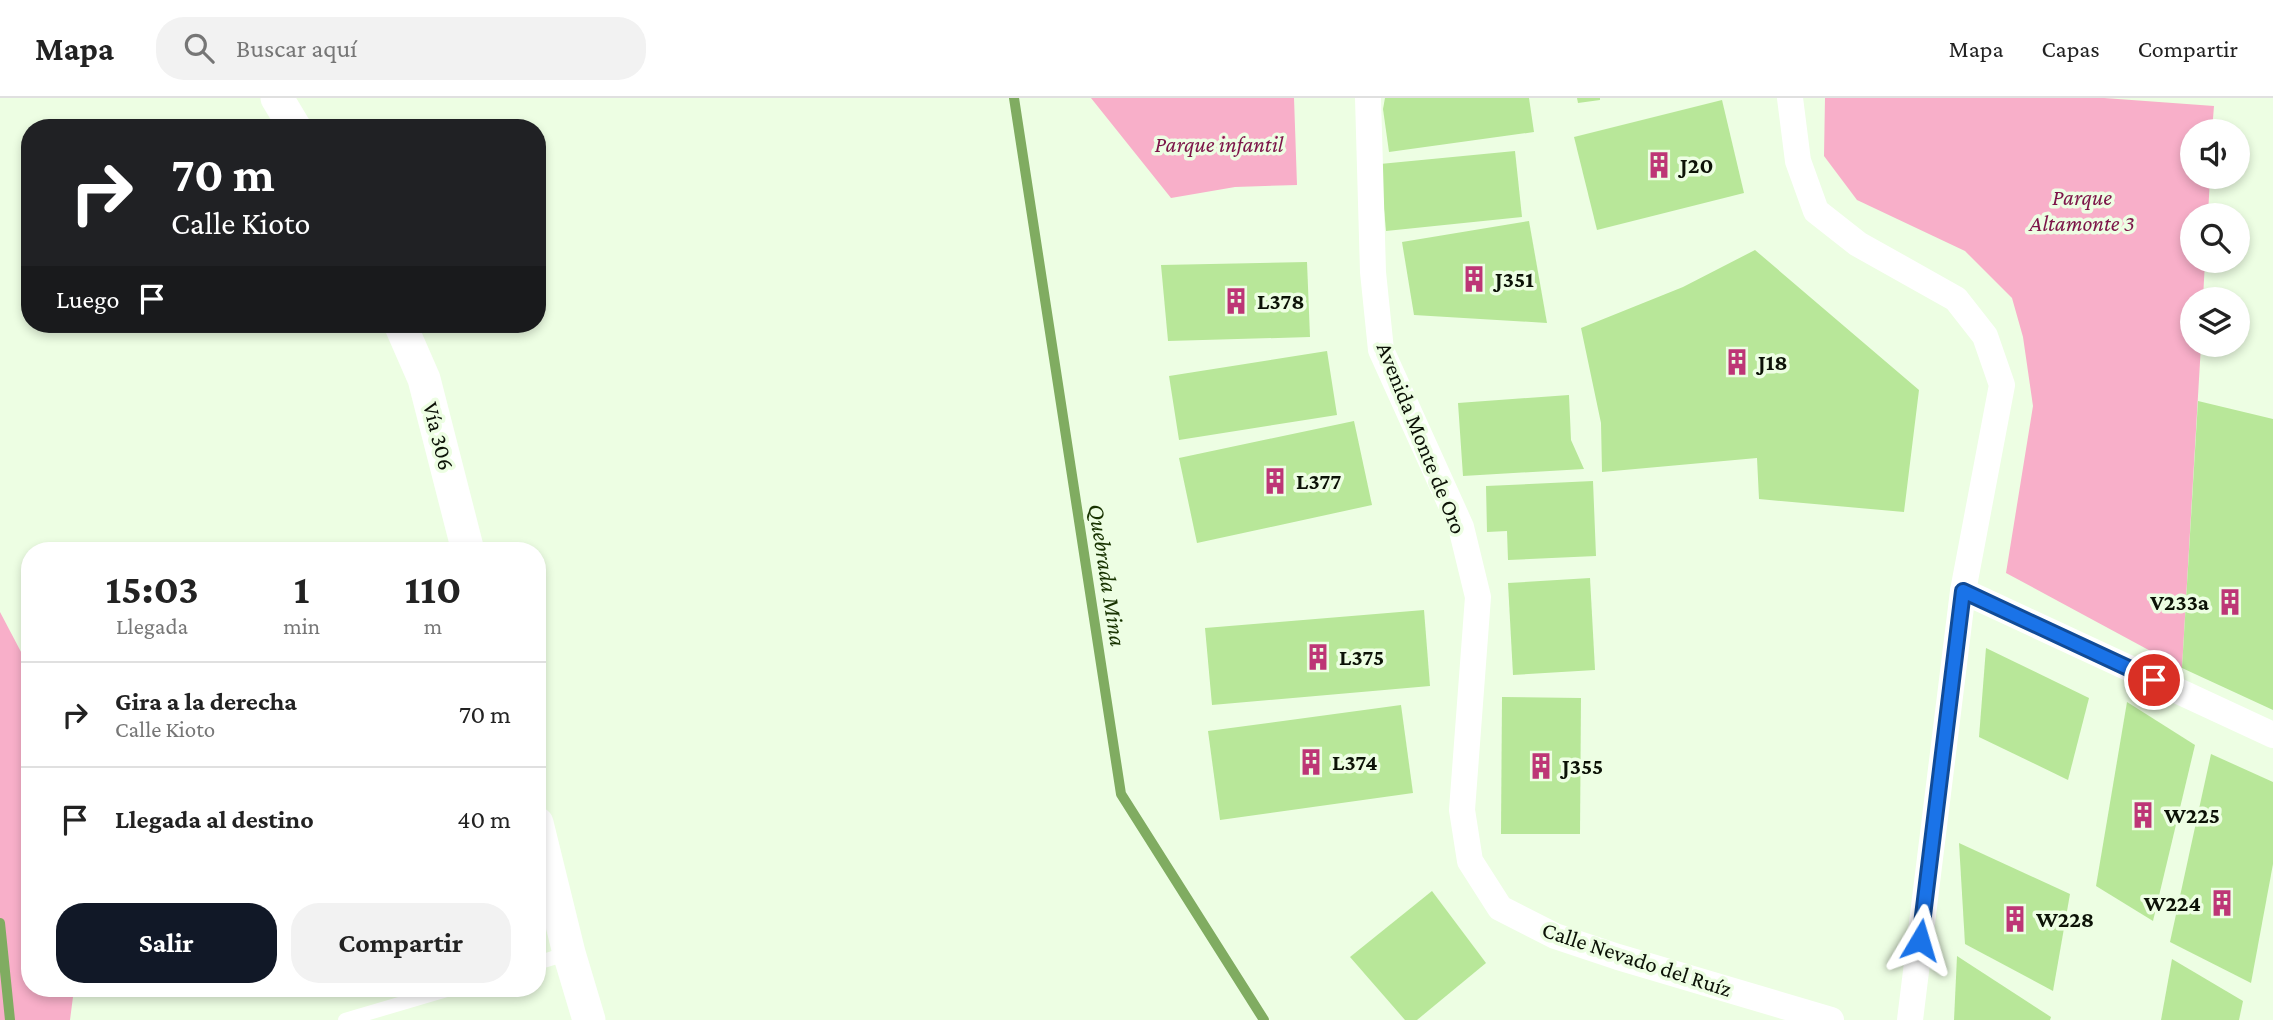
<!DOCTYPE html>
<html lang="es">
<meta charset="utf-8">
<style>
:root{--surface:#fff;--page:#f2f2f2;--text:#222;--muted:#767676;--line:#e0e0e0;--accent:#111827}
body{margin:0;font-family:"Crimson Pro",serif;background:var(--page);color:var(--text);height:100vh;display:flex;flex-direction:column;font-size:26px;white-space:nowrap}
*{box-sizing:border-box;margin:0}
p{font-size:23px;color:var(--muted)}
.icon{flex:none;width:38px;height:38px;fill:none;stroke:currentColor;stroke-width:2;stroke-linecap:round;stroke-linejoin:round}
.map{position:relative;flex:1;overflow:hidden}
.drawer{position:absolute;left:21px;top:444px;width:525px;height:455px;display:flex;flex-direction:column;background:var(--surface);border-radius:28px;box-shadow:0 4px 10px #0003}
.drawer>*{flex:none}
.banner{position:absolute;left:21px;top:21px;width:525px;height:214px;border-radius:28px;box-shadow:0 4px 10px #0003;background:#202124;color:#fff;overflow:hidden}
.controls{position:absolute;left:2180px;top:21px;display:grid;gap:14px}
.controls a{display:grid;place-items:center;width:70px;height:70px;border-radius:50%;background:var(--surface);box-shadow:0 4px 10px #0003;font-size:35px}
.pin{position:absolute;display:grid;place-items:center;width:60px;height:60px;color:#fff;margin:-30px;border:4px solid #fff;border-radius:50%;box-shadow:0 2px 7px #0007}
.me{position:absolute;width:77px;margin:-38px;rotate:7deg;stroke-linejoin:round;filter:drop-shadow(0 0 5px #0008)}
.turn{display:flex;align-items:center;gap:24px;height:147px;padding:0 35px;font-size:32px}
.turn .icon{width:91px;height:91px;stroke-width:2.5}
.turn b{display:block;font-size:49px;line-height:60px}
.then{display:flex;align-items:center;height:66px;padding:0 35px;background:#0003;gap:14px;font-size:26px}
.eta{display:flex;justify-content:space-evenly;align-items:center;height:119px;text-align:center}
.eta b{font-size:42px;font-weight:700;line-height:49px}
.action{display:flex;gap:14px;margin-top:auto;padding:14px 35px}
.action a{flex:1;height:80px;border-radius:28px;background:var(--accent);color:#fff;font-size:28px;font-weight:700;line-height:80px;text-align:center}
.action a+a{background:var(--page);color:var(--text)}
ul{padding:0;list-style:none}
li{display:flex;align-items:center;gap:21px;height:105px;padding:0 35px;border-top:2px solid var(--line)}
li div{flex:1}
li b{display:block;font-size:26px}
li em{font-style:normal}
header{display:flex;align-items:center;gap:42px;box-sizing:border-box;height:98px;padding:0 35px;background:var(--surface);border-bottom:2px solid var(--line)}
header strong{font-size:33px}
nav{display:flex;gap:38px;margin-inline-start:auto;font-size:24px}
.search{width:490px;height:63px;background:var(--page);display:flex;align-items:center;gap:18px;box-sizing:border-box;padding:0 24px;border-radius:28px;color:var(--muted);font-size:26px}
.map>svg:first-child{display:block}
</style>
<header>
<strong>Mapa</strong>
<div class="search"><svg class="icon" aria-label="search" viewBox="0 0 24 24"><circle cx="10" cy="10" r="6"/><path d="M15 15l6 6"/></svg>Buscar aquí</div>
<nav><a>Mapa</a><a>Capas</a><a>Compartir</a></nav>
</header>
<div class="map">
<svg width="2273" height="922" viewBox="0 0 2273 922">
<rect width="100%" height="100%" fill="#edfee3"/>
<!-- green -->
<g fill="#f8afc9">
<polygon points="1091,0 1294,0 1297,87 1235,89 1171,100"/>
<polygon points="1825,0 2104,0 2214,8 2212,33 2193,33 2193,79 2210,79 2208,117 2193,117 2193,163 2205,163 2203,201 2193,201 2193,247 2201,247 2182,570 2006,475 2033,308 2023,239 2012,200 1965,153 1857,102 1824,58"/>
<polygon points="0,514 30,571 30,891 74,891 70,922 0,922"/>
</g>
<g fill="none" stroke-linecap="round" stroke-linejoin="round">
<!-- stream -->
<g stroke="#80ac61" stroke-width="10">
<polyline points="1014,0 1121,696 1264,922"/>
<polyline points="0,825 10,922"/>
</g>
</g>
<!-- building -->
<g fill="#b8e799">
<polygon points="1385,0 1529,0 1534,34 1389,54 1383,11"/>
<polygon points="1577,0 1600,0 1600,2 1578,5"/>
<polygon points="1722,2 1744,95 1597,132 1574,39"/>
<polygon points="1515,53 1522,119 1386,133 1380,66"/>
<polygon points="1529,123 1547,225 1414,217 1402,144"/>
<polygon points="1755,152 1919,292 1904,414 1759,401 1757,360 1602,374 1601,325 1581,230 1683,189"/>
<polygon points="1307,164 1310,239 1168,243 1161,167"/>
<polygon points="1327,253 1337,317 1179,342 1169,278"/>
<polygon points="1569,297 1571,342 1584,371 1463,378 1458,305"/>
<polygon points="2198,303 2273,321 2273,612 2182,570"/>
<polygon points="1354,323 1372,407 1197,445 1179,360"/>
<polygon points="1593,383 1596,458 1508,462 1507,433 1487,434 1486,388"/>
<polygon points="1590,480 1595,572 1513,577 1508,485"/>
<polygon points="1424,512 1430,588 1212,607 1205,530"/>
<polygon points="1986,550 2089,600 2068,682 1979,639"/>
<polygon points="1502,599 1581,600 1580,736 1501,736"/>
<polygon points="2127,604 2195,647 2153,823 2096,788"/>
<polygon points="1401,607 1413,695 1220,722 1208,633"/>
<polygon points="2211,656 2273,684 2273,766 2251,885 2170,844"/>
<polygon points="1959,745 2070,796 2053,893 1965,846"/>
<polygon points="1432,793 1486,865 1417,922 1405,922 1350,859"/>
<polygon points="1957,858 2051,919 2050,922 1954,922"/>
<polygon points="2172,861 2243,903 2239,922 2161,922"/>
</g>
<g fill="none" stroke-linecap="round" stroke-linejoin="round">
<!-- service -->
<g stroke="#fff" stroke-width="14">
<polyline points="537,865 569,855"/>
<polyline points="345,922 450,891"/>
</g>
<!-- minor -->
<g stroke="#fff" stroke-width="26">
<polyline points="1368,0 1373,174 1381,252 1461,429 1478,499 1462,712 1470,763 1500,810 1555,838 1618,859 1831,922"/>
<polyline points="1790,0 1798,63 1816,113 1858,146 1956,201 1985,238 2002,287 1963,493 1910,922"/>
<polyline points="1963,493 2273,637"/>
</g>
<!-- tertiary -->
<g stroke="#fff" stroke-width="33">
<polyline points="277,0 295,30"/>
<polyline points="400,226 424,281 468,453"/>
<polyline points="537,725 569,855 589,922"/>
</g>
</g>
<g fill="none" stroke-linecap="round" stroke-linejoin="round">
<defs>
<polyline id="route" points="1920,842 1963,493 2154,582"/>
</defs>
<!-- route casing -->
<use href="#route" stroke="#114b97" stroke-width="18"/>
<!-- route -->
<use href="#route" stroke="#1a73e8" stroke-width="12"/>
</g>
<!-- icons -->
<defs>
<symbol id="building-bare" viewBox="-9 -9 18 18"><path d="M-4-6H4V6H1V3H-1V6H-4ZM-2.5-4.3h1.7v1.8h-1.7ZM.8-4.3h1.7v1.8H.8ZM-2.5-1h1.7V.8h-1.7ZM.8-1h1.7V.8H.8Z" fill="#bd3676" stroke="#edfee3" stroke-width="2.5" paint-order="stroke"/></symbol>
</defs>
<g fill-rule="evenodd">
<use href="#building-bare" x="1640" y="48" width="38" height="38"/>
<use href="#building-bare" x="1455" y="162" width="38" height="38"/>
<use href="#building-bare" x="1217" y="184" width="38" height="38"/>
<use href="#building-bare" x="1718" y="245" width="38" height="38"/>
<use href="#building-bare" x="1256" y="364" width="38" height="38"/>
<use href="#building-bare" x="2211" y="485" width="38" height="38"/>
<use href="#building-bare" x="1299" y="540" width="38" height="38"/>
<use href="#building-bare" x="1292" y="645" width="38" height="38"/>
<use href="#building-bare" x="1522" y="649" width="38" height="38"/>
<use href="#building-bare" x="2124" y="698" width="38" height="38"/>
<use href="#building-bare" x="2203" y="786" width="38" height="38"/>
<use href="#building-bare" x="1996" y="802" width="38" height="38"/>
</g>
<g text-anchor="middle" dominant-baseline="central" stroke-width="7" stroke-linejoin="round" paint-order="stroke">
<!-- park labels -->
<g font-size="23" font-style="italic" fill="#7c1448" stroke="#edfee3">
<text x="1219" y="46">Parque infantil</text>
<text x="2082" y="99">Parque<tspan x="2082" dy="26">Altamonte 3</tspan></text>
</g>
<!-- poi labels -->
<g font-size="23" font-weight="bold" fill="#0c1207" stroke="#edfee3" text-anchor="start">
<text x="1680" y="67">J20</text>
<text x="1495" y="181">J351</text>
<text x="1257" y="203">L378</text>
<text x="1758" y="264">J18</text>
<text x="1296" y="383">L377</text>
<text x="2209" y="504" text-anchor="end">V233a</text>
<text x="1339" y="559">L375</text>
<text x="1332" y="664">L374</text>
<text x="1562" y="668">J355</text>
<text x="2164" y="717">W225</text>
<text x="2201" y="805" text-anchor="end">W224</text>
<text x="2036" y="821">W228</text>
</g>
<!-- street labels -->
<g font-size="23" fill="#0c1207" stroke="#edfee3">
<text transform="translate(439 338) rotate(76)">Vía 306</text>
<text transform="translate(1422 340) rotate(68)">Avenida Monte de Oro</text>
<text transform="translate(1637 861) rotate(18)">Calle Nevado del Ruíz</text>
</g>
<!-- water labels -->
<g font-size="24" font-style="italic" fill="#183300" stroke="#edfee3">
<text transform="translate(1108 477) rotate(81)">Quebrada Mina</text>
</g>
</g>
</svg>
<div class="controls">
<a><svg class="icon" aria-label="sound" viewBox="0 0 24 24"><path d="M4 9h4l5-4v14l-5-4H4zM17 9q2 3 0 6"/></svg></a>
<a><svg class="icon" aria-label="search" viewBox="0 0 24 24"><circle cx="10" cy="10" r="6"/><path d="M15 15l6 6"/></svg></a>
<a><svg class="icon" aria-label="layers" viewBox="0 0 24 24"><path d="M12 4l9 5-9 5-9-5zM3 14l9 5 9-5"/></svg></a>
</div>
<div class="pin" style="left:2154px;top:582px;background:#d93025"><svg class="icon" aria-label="arrive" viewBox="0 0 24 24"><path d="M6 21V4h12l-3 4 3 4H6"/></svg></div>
<svg class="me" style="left:1920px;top:842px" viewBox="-20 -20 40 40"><path d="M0-17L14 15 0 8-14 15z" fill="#1a73e8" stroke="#fff" stroke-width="4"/></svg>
<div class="banner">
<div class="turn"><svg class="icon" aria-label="right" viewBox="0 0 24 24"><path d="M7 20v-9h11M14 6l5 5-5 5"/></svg><div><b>70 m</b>Calle Kioto</div></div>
<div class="then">Luego<svg class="icon" aria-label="arrive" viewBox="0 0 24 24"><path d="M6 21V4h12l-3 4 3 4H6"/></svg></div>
</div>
<section class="drawer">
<div class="eta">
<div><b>15:03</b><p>Llegada</p></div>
<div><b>1</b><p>min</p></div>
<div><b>110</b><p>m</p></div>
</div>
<ul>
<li><svg class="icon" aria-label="right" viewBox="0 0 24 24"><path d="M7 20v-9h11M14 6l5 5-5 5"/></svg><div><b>Gira a la derecha</b><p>Calle Kioto</p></div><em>70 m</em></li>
<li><svg class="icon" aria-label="arrive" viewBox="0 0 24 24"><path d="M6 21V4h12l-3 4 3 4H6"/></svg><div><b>Llegada al destino</b></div><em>40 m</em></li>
</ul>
<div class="action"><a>Salir</a><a>Compartir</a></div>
</section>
</div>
